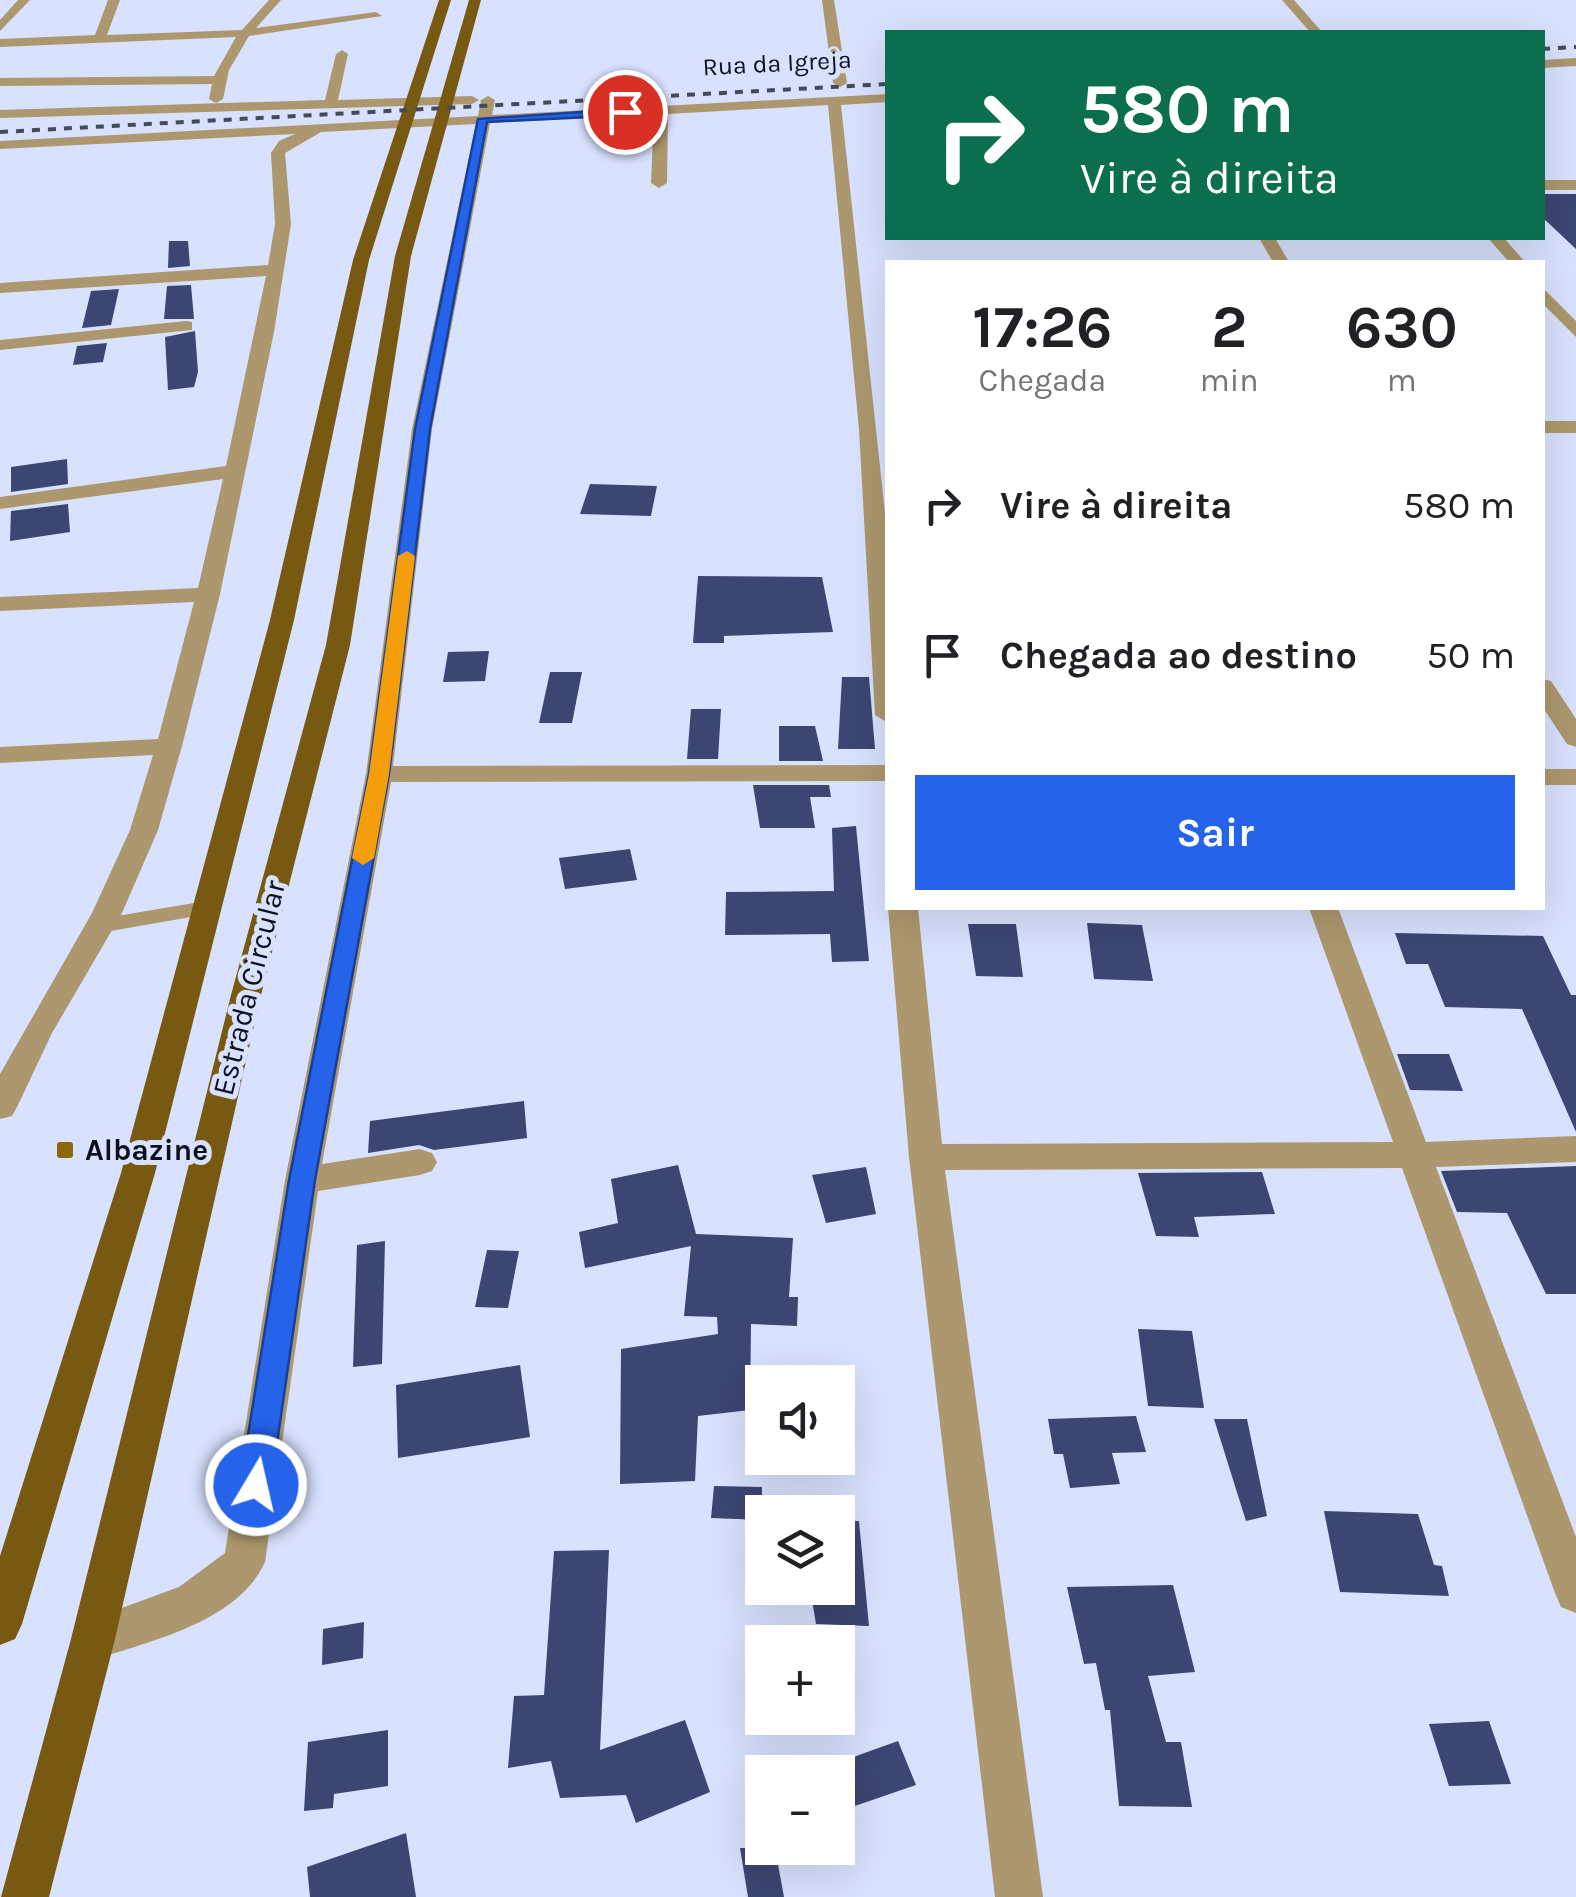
<!DOCTYPE html>
<html lang="pt">
<meta charset="utf-8">
<style>
:root{--surface:#fff;--page:#f2f2f2;--text:#202124;--muted:#757577;--accent:#2563eb}
body{margin:0;font-family:Karla,sans-serif;background:var(--page);color:var(--text);height:100vh;display:flex;flex-direction:column;font-size:38px;white-space:nowrap}
*{box-sizing:border-box;margin:0}
p{font-size:32px;color:var(--muted)}
.icon{flex:none;width:55px;height:55px;fill:none;stroke:currentColor;stroke-width:2;stroke-linecap:round;stroke-linejoin:round}
.map{position:relative;flex:1;overflow:hidden}
.sheet{position:absolute;left:885px;top:260px;width:660px;height:650px;display:flex;flex-direction:column;background:var(--surface);border-radius:0px;box-shadow:0 10px 40px #0002}
.sheet>*{flex:none}
.top-card{position:absolute;left:885px;top:30px;width:660px;height:210px;border-radius:0px;box-shadow:0 10px 40px #0002;background:#0b6e4f;color:#fff;overflow:hidden}
.fabs{position:absolute;left:745px;top:1365px;display:grid;gap:20px}
.fabs a{display:grid;place-items:center;width:110px;height:110px;border-radius:0px;background:var(--surface);box-shadow:0 10px 40px #0002;font-size:50px}
.pin{position:absolute;display:grid;place-items:center;width:85px;height:85px;color:#fff;margin:-42px;border:5px solid #fff;border-radius:50%;box-shadow:0 2px 10px #0007}
.me{position:absolute;width:110px;margin:-55px;rotate:9deg;stroke-linejoin:round;filter:drop-shadow(0 0 8px #0008)}
.turn{display:flex;align-items:center;gap:35px;height:210px;padding:0 30px;font-size:45px}
.turn .icon{width:130px;height:130px;stroke-width:2.5}
.turn b{display:block;font-size:70px;line-height:85px}
.eta{display:flex;justify-content:space-evenly;align-items:center;height:170px;text-align:center}
.eta b{font-size:60px;font-weight:700;line-height:70px}
.action{display:flex;gap:20px;margin-top:auto;padding:20px 30px}
.action a{flex:1;height:115px;border-radius:0px;background:var(--accent);color:#fff;font-size:40px;font-weight:700;line-height:115px;text-align:center}
ul{padding:0;list-style:none}
li{display:flex;align-items:center;gap:30px;height:150px;padding:0 30px}
li div{flex:1}
li b{display:block;font-size:38px}
li em{font-style:normal}
.map>svg:first-child{display:block}
</style>
<div class="map">
<svg width="1576" height="1897" viewBox="0 0 1576 1897">
<rect width="100%" height="100%" fill="#d8e1fd"/>
<!-- building -->
<g fill="#3b4672">
<polygon points="1542,194 1576,194 1576,249 1542,217"/>
<polygon points="169,241 188,241 190,266 168,268"/>
<polygon points="191,285 194,319 164,319 167,286"/>
<polygon points="119,289 111,325 82,328 91,291"/>
<polygon points="195,331 198,372 194,387 168,390 165,337"/>
<polygon points="107,343 103,362 73,365 77,346"/>
<polygon points="67,459 68,484 11,492 11,467"/>
<polygon points="590,484 657,486 651,516 580,514"/>
<polygon points="68,504 70,532 10,541 11,511"/>
<polygon points="698,576 822,577 833,632 724,636 724,643 693,643"/>
<polygon points="489,651 485,681 443,682 448,652"/>
<polygon points="550,672 582,672 572,723 539,723"/>
<polygon points="842,677 869,677 875,749 838,749"/>
<polygon points="691,709 721,709 718,759 687,759"/>
<polygon points="779,726 815,726 823,761 779,761"/>
<polygon points="753,785 829,785 831,797 810,797 815,828 760,828"/>
<polygon points="856,826 869,961 832,962 830,934 725,935 726,892 834,891 832,828"/>
<polygon points="630,849 637,880 565,889 559,858"/>
<polygon points="1087,923 1142,925 1153,981 1094,979"/>
<polygon points="968,924 1016,924 1023,977 976,976"/>
<polygon points="1395,933 1543,936 1571,995 1576,995 1576,1132 1522,1009 1445,1007 1428,964 1406,964"/>
<polygon points="1397,1054 1449,1054 1463,1091 1410,1090"/>
<polygon points="524,1101 527,1138 434,1150 419,1145 368,1153 370,1121"/>
<polygon points="678,1165 696,1234 793,1238 789,1297 798,1297 797,1326 751,1324 750,1410 698,1416 695,1481 620,1484 621,1349 718,1334 717,1317 684,1316 691,1246 585,1268 579,1232 618,1223 611,1179"/>
<polygon points="1576,1166 1576,1294 1546,1294 1507,1213 1457,1212 1441,1171"/>
<polygon points="866,1167 876,1214 826,1223 812,1175"/>
<polygon points="1262,1172 1275,1214 1194,1217 1199,1237 1156,1236 1138,1173"/>
<polygon points="385,1241 382,1364 353,1367 357,1245"/>
<polygon points="487,1250 519,1251 508,1308 475,1307"/>
<polygon points="1138,1329 1192,1331 1204,1408 1148,1406"/>
<polygon points="520,1365 530,1437 398,1458 396,1385"/>
<polygon points="1136,1416 1146,1452 1112,1453 1120,1484 1070,1488 1063,1454 1054,1454 1048,1419"/>
<polygon points="1214,1419 1247,1419 1267,1516 1246,1521"/>
<polygon points="714,1486 762,1487 762,1520 711,1518"/>
<polygon points="1324,1511 1418,1514 1434,1565 1442,1566 1449,1596 1340,1592"/>
<polygon points="859,1521 869,1626 816,1624 810,1588 838,1588 838,1522"/>
<polygon points="609,1550 600,1750 685,1720 710,1792 636,1823 626,1795 560,1798 551,1761 508,1768 514,1696 544,1695 554,1551"/>
<polygon points="1173,1585 1195,1672 1148,1676 1166,1742 1181,1742 1192,1807 1119,1806 1110,1710 1105,1710 1096,1663 1084,1664 1067,1587"/>
<polygon points="364,1622 363,1658 322,1665 323,1629"/>
<polygon points="1489,1721 1511,1784 1449,1786 1429,1724"/>
<polygon points="388,1730 388,1786 334,1794 333,1808 304,1811 308,1742"/>
<polygon points="898,1741 916,1785 846,1809 838,1772 831,1765"/>
<polygon points="406,1833 416,1897 310,1897 307,1867"/>
<polygon points="740,1848 775,1848 784,1897 748,1897"/>
</g>
<g fill="none" stroke-linecap="round" stroke-linejoin="round">
<!-- lane -->
<polygon fill="#ac976e" fill-rule="evenodd" points="206,901 217,908 214,913 99,933 88,926 99,919"/>
<!-- street -->
<g fill="#ac976e" fill-rule="evenodd">
<polygon points="18,0 30,0 0,31 0,20"/>
<polygon points="108,0 120,0 107,35 242,30 269,0 281,0 256,28 376,12 382,16 249,36 229,70 223,99 216,103 209,99 212,84 0,86 0,78 214,76 236,37 0,47 0,39 95,35"/>
<polygon points="822,0 834,0 847,83 840,87 833,83"/>
<polygon points="1282,0 1294,0 1322,32 1310,32"/>
<polygon points="342,50 348,54 338,100 472,96 479,100 472,104 0,118 0,110 325,100 336,54"/>
<polygon points="1576,58 1576,66 1542,68 1542,60"/>
<path d="M888 94V102L841 105 888 541V723L875 715 859 429 828 105 668 114 667 183 659 188 651 183 654 114 490 123 432 429 393 766 888 765V781L391 782 322 1164 420 1149 432 1153 437 1162 432 1171 420 1175 318 1191 265 1562C238 1622 150 1641 93 1660L78 1654 71 1639 78 1624 179 1587 225 1553 285 1180 366 774 412 429 476 124 321 132 285 153 291 224 274 332 220 594 182 746 158 830 122 913 52 1033 17 1107 12 1116 0 1119V1074L92 913 130 830 153 755 0 763V747L158 739 194 602 0 611V597L198 588 223 479 0 509V497L226 466 266 276 0 293V283L268 265 275 224 271 153 279 141 295 134 0 149V141L478 116 481 100 488 96 495 100 492 115Z"/>
<rect x="1542" y="180" width="34" height="10"/>
<polygon points="1259,238 1275,238 1289,262 1273,262"/>
<polygon points="1488,238 1504,238 1525,262 1509,262"/>
<polygon points="1542,287 1576,321 1576,337 1542,303"/>
<polygon points="186,321 192,322 192,330 0,350 0,340"/>
<rect x="1542" y="421" width="34" height="12"/>
<polygon points="1542,679 1551,681 1576,719 1576,747 1567,744 1542,706"/>
<rect x="1542" y="769" width="34" height="16"/>
<polygon points="888,908 918,908 942,1144 1393,1142 1309,908 1338,908 1426,1142 1576,1136 1576,1162 1436,1167 1576,1537 1576,1613 1561,1607 1555,1593 1402,1168 945,1170 1043,1897 995,1897 909,1157"/>
</g>
<!-- primary -->
<g fill="#775912" fill-rule="evenodd">
<polygon points="439,0 451,0 369,260 294,620 155,1173 22,1624 15,1639 0,1645 0,1556 121,1173 270,620 353,260"/>
<polygon points="469,0 481,0 411,256 350,645 261,995 115,1639 49,1897 1,1897 71,1639 231,995 326,645 395,256"/>
</g>
<!-- rail -->
<g stroke="#454a5a" stroke-width="4" stroke-dasharray="8 8" stroke-linecap="butt">
<polyline points="1542,49 1576,47"/>
<polyline points="0,132 888,84"/>
</g>
</g>
<!-- route -->
<polygon fill="#2563eb" stroke="#184099" stroke-width="2.5" points="625,109 629,115 487,122 430,429 389,774 315,1180 271,1485 266,1495 256,1499 245,1495 240,1485 289,1180 369,774 415,429 478,119"/>
<!-- slow -->
<polygon fill="#f59e0b" points="407,551 415,556 389,774 374,858 363,865 352,858 369,774 398,556"/>
<!-- markers -->
<rect fill="#8c6709" stroke="#d8e1fd" stroke-width="4" x="55" y="1140" width="20" height="20" rx="5"/>
<g text-anchor="middle" dominant-baseline="central" stroke-width="10" stroke-linejoin="round" paint-order="stroke">
<!-- far-street labels -->
<g font-size="25" fill="#0d101c" stroke="#d8e1fd">
<text transform="translate(777 63) rotate(-3)">Rua da Igreja</text>
</g>
<!-- street labels -->
<g font-size="30" fill="#0d101c" stroke="#d8e1fd">
<text transform="translate(249 988) rotate(-76)">Estrada Circular</text>
</g>
<!-- poi labels -->
<g font-size="30" font-weight="bold" fill="#0d101c" stroke="#d8e1fd" text-anchor="start">
<text x="85" y="1150">Albazine</text>
</g>
</g>
</svg>
<div class="fabs">
<a><svg class="icon" aria-label="sound" viewBox="0 0 24 24"><path d="M4 9h4l5-4v14l-5-4H4zM17 9q2 3 0 6"/></svg></a>
<a><svg class="icon" aria-label="layers" viewBox="0 0 24 24"><path d="M12 4l9 5-9 5-9-5zM3 14l9 5 9-5"/></svg></a>
<a>+</a>
<a>−</a>
</div>
<div class="pin" style="left:625px;top:112px;background:#d93025"><svg class="icon" aria-label="arrive" viewBox="0 0 24 24"><path d="M6 21V4h12l-3 4 3 4H6"/></svg></div>
<svg class="me" style="left:256px;top:1485px" viewBox="-20 -20 40 40"><circle r="17" fill="#2563eb" stroke="#fff" stroke-width="3"/><path d="M0-11L8 9 0 5-8 9z" fill="#fff"/></svg>
<div class="top-card">
<div class="turn"><svg class="icon" aria-label="right" viewBox="0 0 24 24"><path d="M7 20v-9h11M14 6l5 5-5 5"/></svg><div><b>580 m</b>Vire à direita</div></div>
</div>
<section class="sheet">
<div class="eta">
<div><b>17:26</b><p>Chegada</p></div>
<div><b>2</b><p>min</p></div>
<div><b>630</b><p>m</p></div>
</div>
<ul>
<li><svg class="icon" aria-label="right" viewBox="0 0 24 24"><path d="M7 20v-9h11M14 6l5 5-5 5"/></svg><div><b>Vire à direita</b></div><em>580 m</em></li>
<li><svg class="icon" aria-label="arrive" viewBox="0 0 24 24"><path d="M6 21V4h12l-3 4 3 4H6"/></svg><div><b>Chegada ao destino</b></div><em>50 m</em></li>
</ul>
<div class="action"><a>Sair</a></div>
</section>
</div>
